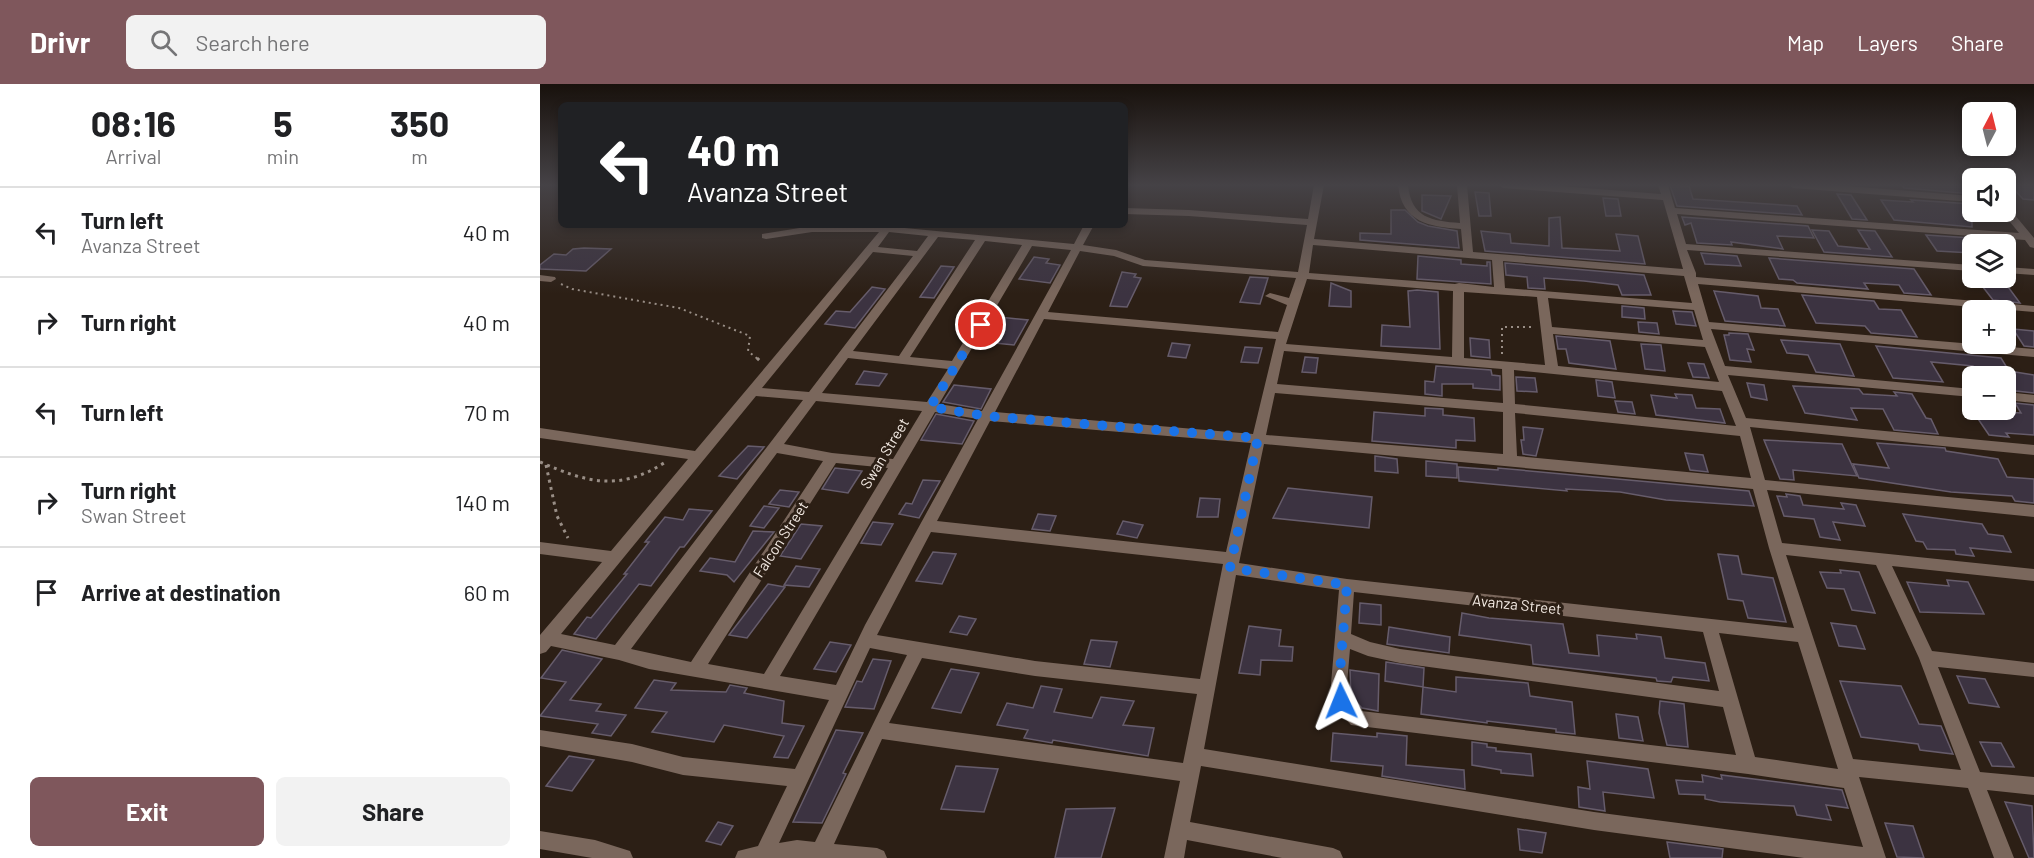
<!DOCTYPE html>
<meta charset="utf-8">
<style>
:root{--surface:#fff;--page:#f2f2f2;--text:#202124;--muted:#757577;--line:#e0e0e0;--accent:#7f575c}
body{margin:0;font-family:Barlow,sans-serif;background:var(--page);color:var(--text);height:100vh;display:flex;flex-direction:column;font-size:22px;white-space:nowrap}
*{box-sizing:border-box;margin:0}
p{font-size:20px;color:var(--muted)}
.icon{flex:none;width:33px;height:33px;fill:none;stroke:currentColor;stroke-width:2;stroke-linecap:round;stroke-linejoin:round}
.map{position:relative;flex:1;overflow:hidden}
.sheet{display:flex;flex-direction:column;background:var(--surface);width:540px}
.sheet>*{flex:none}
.guide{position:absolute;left:18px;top:18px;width:570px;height:126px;border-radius:9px;box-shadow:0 3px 9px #0003;background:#202124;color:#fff;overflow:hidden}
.needle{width:39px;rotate:7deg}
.controls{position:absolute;left:1422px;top:18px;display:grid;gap:12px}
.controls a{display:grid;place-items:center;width:54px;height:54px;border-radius:9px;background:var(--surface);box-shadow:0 3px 9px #0003;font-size:30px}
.pin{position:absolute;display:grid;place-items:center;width:51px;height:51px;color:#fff;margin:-26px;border:3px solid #fff;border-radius:50%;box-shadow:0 2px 6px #0007}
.me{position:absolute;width:66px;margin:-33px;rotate:358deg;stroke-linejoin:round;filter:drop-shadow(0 0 4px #0008)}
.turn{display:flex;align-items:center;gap:21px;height:126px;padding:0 30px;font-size:27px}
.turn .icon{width:78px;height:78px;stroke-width:2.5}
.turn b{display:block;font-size:42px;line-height:51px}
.eta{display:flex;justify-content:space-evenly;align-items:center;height:102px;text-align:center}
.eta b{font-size:36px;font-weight:700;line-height:42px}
.button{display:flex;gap:12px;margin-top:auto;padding:12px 30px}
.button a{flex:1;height:69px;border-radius:9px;background:var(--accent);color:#fff;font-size:24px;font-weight:700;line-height:69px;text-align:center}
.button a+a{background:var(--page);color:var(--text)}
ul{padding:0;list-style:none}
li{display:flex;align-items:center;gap:18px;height:90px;padding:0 30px;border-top:2px solid var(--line)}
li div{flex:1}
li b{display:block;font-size:22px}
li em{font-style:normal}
header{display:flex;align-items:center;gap:36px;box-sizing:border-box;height:84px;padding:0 30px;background:var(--accent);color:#fff}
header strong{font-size:28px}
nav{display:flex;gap:33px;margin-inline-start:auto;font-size:21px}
.search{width:420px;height:54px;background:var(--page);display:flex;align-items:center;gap:15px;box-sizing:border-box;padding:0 21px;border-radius:9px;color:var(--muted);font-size:22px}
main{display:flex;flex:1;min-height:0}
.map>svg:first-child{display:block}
</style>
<header>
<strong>Drivr</strong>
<div class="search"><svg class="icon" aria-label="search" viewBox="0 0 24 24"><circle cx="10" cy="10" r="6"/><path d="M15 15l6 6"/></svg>Search here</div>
<nav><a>Map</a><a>Layers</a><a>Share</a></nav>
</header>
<main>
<section class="sheet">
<div class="eta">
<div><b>08:16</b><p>Arrival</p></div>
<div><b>5</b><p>min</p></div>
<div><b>350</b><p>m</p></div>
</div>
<ul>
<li><svg class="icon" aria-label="left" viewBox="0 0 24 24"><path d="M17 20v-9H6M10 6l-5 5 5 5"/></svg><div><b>Turn left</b><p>Avanza Street</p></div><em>40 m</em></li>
<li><svg class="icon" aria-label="right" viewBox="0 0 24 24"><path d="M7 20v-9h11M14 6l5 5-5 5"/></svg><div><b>Turn right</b></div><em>40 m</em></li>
<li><svg class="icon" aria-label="left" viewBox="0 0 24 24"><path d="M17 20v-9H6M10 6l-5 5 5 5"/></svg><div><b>Turn left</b></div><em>70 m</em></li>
<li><svg class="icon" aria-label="right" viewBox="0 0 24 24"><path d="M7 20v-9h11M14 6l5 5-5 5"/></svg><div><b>Turn right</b><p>Swan Street</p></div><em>140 m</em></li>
<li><svg class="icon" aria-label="arrive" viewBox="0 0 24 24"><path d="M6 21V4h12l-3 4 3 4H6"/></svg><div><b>Arrive at destination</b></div><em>60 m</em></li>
</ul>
<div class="button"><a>Exit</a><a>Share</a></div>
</section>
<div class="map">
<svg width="1494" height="774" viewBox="0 0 1494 774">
<rect width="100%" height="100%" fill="#2c1f15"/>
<!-- building -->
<g fill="#3c3341" stroke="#665c6b" stroke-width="1.5">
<polygon points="1130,101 1149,102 1153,115 1257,122 1262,131 1137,122"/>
<polygon points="1362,101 1427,101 1432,110 1364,104"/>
<polygon points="1470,101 1494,101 1494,116 1483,115"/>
<polygon points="935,108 949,109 951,132 939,132"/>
<polygon points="1297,110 1311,111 1327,136 1312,135"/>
<polygon points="882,111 911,112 901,135 882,127"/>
<polygon points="1063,114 1078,115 1081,132 1066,132"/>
<polygon points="1341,116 1373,118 1371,116 1432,120 1432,143 1354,136"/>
<polygon points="851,126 865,126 878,138 888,142 917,147 919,164 820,156 820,149 851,150"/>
<polygon points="1020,133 1022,164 1080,167 1076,150 1098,152 1105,180 945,167 941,147 970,150 971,159 1009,162 1009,134"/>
<polygon points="1142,133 1268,142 1274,154 1237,152 1243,165 1191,158 1192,161 1157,159 1151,139 1145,141"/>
<polygon points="1272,146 1289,147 1298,162 1330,165 1318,146 1335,147 1352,173 1284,168"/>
<polygon points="1386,151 1432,154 1432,169 1397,167"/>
<polygon points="44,164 71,165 46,187 0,185 0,181 14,170 26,171 33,165"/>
<polygon points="1161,169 1197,172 1201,182 1165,180"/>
<polygon points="878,172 921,176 921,180 947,182 947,178 950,178 951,200 877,195"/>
<polygon points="494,173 509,175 506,179 520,181 510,199 479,195"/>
<polygon points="1229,174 1374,185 1391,211 1364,209 1359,201 1324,199 1328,205 1257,199 1253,196 1239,195"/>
<polygon points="965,179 1104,191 1111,211 1082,211 1078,201 1044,197 1004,194 1005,205 988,204 987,193 966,191"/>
<polygon points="401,182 414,183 394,214 380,213"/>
<polygon points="582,188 596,190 594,193 601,194 587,223 570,222"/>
<polygon points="710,193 728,194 720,220 700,218"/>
<polygon points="1436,194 1463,196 1480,219 1453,216"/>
<polygon points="791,199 811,207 811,223 789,222"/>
<polygon points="332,203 345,205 315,244 285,240 296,227 310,228"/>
<polygon points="877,206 898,208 900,265 841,262 842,241 870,243 868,207"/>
<polygon points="1174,207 1218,212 1221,224 1238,225 1245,242 1185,237"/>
<polygon points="1262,211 1334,217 1339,225 1361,226 1377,253 1331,249 1325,242 1276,239"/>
<polygon points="1082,222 1104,224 1105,235 1082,233"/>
<polygon points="1133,227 1152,228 1156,242 1136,240"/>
<polygon points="459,233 488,236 474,261 445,258"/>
<polygon points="1098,238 1117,239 1119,250 1099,248"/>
<polygon points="1473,245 1494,247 1494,263 1484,262"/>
<polygon points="1189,249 1208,250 1214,266 1207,265 1211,278 1190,276 1184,251 1189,251"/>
<polygon points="1016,252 1070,257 1076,285 1029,279 1026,265 1018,265"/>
<polygon points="930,254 949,256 950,274 931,272"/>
<polygon points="1241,256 1300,260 1314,292 1276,288 1268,271 1247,269"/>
<polygon points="632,259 650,261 646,274 628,272"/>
<polygon points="1101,260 1121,261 1125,287 1105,285"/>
<polygon points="1336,262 1461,274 1469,287 1494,291 1494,309 1467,306 1466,292 1440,292 1433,282 1391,278 1403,298 1353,294"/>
<polygon points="705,263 722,264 718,279 701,278"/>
<polygon points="765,273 778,274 776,289 762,288"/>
<polygon points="1148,279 1164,280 1169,294 1153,293"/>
<polygon points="896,282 951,286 952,291 960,292 960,306 933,304 933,300 902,300 902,312 885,310 885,297 894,298"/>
<polygon points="324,287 347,290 339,302 316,300"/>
<polygon points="976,293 995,294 997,308 977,307"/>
<polygon points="1056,296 1072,298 1075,314 1058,312"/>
<polygon points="1207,299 1224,301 1227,316 1211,313"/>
<polygon points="414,301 451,305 441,325 403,318"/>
<polygon points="1253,302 1319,305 1323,310 1357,312 1354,308 1372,310 1386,334 1391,335 1398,350 1354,346 1343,325 1311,324 1317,336 1265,329"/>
<polygon points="1135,310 1152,311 1156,324 1180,325 1185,339 1116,331 1111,311 1137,314"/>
<polygon points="1075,317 1092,318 1095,330 1078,328"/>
<polygon points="1475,319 1494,321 1494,351 1466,349 1469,353 1449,351 1430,323 1432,326 1481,329"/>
<polygon points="885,324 903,325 903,331 934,334 935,357 916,356 916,364 832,357 834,328 885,332"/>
<polygon points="396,330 434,337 422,360 381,356"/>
<polygon points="983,343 1003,345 996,372 983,370 981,356 984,356"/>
<polygon points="1224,356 1302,360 1317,392 1253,386 1254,396 1240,395"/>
<polygon points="1337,359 1405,364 1406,367 1458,375 1467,393 1494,395 1494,419 1475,417 1472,412 1411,408 1319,394 1313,380 1349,384"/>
<polygon points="208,362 224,363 197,395 179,392"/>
<polygon points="1145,369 1163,371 1168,388 1150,386"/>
<polygon points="835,372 857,375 858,389 835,387"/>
<polygon points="886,377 917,380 917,394 886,392"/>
<polygon points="918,383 958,386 958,384 1209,407 1214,422 1126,416 1080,408 1026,405 1027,407 919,397"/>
<polygon points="295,384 322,387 308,409 282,405"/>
<polygon points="383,396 400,397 379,434 359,430 366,419 372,420"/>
<polygon points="748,404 832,413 829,444 733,434"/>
<polygon points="240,406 259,408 249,423 229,420"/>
<polygon points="1246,410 1260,412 1263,421 1304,425 1301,419 1316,421 1325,442 1293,438 1300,456 1280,453 1274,435 1244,432 1237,412 1247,413"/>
<polygon points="660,414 680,415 678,433 657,433"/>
<polygon points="224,422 239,424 224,444 210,442"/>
<polygon points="149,425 172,427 144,463 140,463 111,502 99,500 56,555 34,550 47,533 51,534 87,490 84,490 109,458 105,458 125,433 143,436"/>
<polygon points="498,430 516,432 510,447 492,445"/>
<polygon points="1363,430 1442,440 1448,450 1463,452 1471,468 1430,464 1434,472 1416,470 1415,466 1387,465 1383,458 1376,457"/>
<polygon points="583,437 603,441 597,454 577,450"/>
<polygon points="333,438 353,440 341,461 321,459"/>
<polygon points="261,440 282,442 261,475 240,472"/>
<polygon points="213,447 234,448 194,498 187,491 160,487 170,474 195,478"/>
<polygon points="393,468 416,470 402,500 376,497"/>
<polygon points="1178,470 1198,472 1202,490 1233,494 1246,538 1208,534 1203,517 1188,515"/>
<polygon points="256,482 280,485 269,503 244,501"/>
<polygon points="1300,486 1319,488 1335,529 1312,526 1304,505 1287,504 1280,488 1301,489"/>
<polygon points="1407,496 1428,498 1444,530 1380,528 1367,498 1409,502"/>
<polygon points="228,500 245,503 207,554 189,551"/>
<polygon points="820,519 841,521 841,541 819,539"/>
<polygon points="922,529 949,534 1023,540 1029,569 1059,572 1057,551 1097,555 1096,550 1121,553 1125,574 1165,579 1169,597 1133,593 1131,598 1117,597 1116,594 993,580 991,561 919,551"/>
<polygon points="419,532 436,535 427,551 410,548"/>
<polygon points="1291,539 1316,542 1325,565 1299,562"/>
<polygon points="709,542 741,546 739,562 753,563 752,577 721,576 720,591 699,589"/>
<polygon points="849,543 910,553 909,569 847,560"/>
<polygon points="551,556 577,558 570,583 544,580"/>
<polygon points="290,558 311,561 296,588 274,585"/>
<polygon points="22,566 62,575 30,616 61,620 56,627 86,631 71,652 52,649 58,640 0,632 26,598 1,594"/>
<polygon points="333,575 351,577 334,625 305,623 317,597 322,598"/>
<polygon points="846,578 884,584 883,603 845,597"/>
<polygon points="411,585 439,589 421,629 392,624"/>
<polygon points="810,586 839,590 838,627 822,624 811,613"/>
<polygon points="1417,592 1445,595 1459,623 1429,619"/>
<polygon points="916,593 988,599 990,612 1032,618 1035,650 1016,648 1016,645 947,637 947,639 881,630 883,603 916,608"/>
<polygon points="114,596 136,599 131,606 186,608 190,601 207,604 204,609 244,617 242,639 264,642 248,674 234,673 244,652 184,641 174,658 112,648 127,628 95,624"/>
<polygon points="1300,597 1361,602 1379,640 1401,642 1413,670 1380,666 1378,660 1321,653"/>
<polygon points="501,602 522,605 514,628 552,634 561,613 594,617 583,641 614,644 608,672 513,656 512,659 484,654 488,646 457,641 467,619 493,624"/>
<polygon points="1120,617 1144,620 1148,663 1127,661 1119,629"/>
<polygon points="1076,630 1098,633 1103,657 1079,654"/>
<polygon points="296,646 323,649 303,689 306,690 282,739 253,738"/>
<polygon points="793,649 837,653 837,649 867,652 866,681 924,686 925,705 842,692 843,682 791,677"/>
<polygon points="932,658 947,660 947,663 956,664 956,667 991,670 993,692 961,689 961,686 932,681"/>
<polygon points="1440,658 1461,659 1474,683 1452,682"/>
<polygon points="29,672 54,676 32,707 6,702"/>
<polygon points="1047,677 1108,685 1114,714 1063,708 1065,727 1039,723 1038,703 1050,705"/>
<polygon points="416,682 458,685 444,728 401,725"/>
<polygon points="1162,691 1182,695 1181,691 1302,706 1308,724 1286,721 1291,736 1257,731 1254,722 1180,718 1165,715 1165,711 1139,710 1136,696 1163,698"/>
<polygon points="1465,718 1492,722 1494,774 1489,774"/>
<polygon points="575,724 561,774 515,774 526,725"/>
<polygon points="178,738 193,742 181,761 166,757"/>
<polygon points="1345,739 1373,742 1384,774 1357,773"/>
<polygon points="978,745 1006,749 1002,769 980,766"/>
<polygon points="1127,758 1183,765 1182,774 1130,774"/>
</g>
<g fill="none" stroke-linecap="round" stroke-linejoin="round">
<!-- path-far1 -->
<g stroke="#998e86" stroke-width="2" stroke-dasharray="2 4" stroke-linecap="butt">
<polyline points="21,200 32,205 139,224 210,252 208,267 219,276"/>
<polyline points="962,270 962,243 994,243"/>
</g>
<!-- path -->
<g stroke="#998e86" stroke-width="3" stroke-dasharray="3 4.5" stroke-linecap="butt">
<polyline points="217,274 220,277"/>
<path d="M0 378C46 398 78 408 124 379"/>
<polyline points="6,381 17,432 28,454"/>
</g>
<!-- street -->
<g fill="#7a675c" fill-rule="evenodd">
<path d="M774 101H784L774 155 923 167 921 145C889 143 862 138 858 101H868C871 134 892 137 920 139L917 101H927L933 168 1143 185 1123 116 963 104 959 101H1007L1121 110 1118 101H1128L1135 124 1479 149 1462 128H1466V123L1469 124 1494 154V164L1490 163 1485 156 1137 130 1146 160 1432 181V187L1147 166 1156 189V193L1494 222V228L1158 200 1169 238 1494 265V273L1171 245 1185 282 1432 305V313L1188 291 1206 334 1494 361V371L1210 343 1225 396 1494 421V433L1227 406 1242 459 1494 485V497L1352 482 1392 567 1494 579V593L1398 583 1440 688 1494 693V711L1447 706 1474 774H1454L1428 704 1319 693 1346 774H1264L1054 746 661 682 650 738 793 764 800 767 803 774H742L647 756 644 774H624L640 697 342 655 294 760 337 764 344 767 347 774H195L198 767 218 762 247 702 143 691 92 678 0 662V646L92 660 143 673 255 685 289 616 109 585 79 576 11 562 6 568 0 570V551L62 478 0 470V458L71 467 148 375 0 354V344L155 367 339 148H272L226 155 222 154V150L272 142 355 141 354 143 534 160 544 141H554L543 161 576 166 605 176 758 188 767 141 649 132 585 130V124L649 126 768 135ZM349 148 388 152 377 167 338 163ZM398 153 435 156 359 272 313 267ZM445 157 482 161 412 277 370 273ZM773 161 952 176 954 203 919 199 915 200 769 189ZM492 162 531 166 442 327 399 320ZM540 167 574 172 603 182 756 194 749 214 730 209 725 212 747 221 738 248 508 228ZM333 168 373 172 269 308 222 304ZM963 177 1144 192 1152 219 965 204ZM767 195 913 207 912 273 746 260ZM924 208 997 213 1005 281 924 274ZM1008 214 1154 226 1163 256 1012 243ZM504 235 736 255 713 350 455 328ZM1013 250 1165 263 1179 298 1018 282ZM744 267 962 285 963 319 737 300ZM308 274 408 285 387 318 282 309ZM974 286 1182 307 1196 342 975 320ZM735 309 963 328V370L726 351ZM216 312 263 316 75 561 21 550ZM276 317 382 327 353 375 292 369 244 360ZM395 328 438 335 325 541 296 601 240 592ZM975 329 1200 352 1211 394 977 372ZM450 337 711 359 686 468 397 437ZM724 360 1213 405 1229 464 1254 544 807 495 699 479ZM237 369 283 377 151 578 91 565ZM296 379 348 384 224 590 168 580ZM391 448 683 480 660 595 495 577 337 551ZM1246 471 1336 481 1379 574 1421 686 1313 675ZM696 491 799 506 791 600 795 623 811 641 1208 690 1304 704 1323 763 1054 728 664 665ZM814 508 1163 548 1179 607 860 565 830 558 811 550ZM1179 549 1258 558 1298 685 1215 673ZM330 564 367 571 275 758 257 756 239 759ZM810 565 828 572 860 579 1183 623 1196 671 821 627 809 614 807 600ZM382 574 495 592 657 610 643 679 349 639Z"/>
<polygon points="1249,101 1294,101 1432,112 1432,118 1253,104"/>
<polygon points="1466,183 1494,185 1494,191 1466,189"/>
<polygon points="0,191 15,193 16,195 11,198 0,197"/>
<polygon points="1466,308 1494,311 1494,319 1466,316"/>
<polygon points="0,747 55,756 90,767 93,774 52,774 0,765"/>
</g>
</g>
<!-- sky -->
<linearGradient id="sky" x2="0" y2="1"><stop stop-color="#18110c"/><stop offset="0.48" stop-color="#454246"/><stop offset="1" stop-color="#454246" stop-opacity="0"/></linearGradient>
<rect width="1494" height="210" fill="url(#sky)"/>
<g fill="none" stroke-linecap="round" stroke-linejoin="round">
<!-- route -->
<polyline stroke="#1a73e8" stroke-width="10" stroke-dasharray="0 18" points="441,241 390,323 446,332 718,354 690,484 807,501 799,600 801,617"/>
</g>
<g text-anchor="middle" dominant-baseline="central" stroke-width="6" stroke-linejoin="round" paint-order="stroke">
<!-- street labels -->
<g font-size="15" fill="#f3eae3" stroke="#2c1f15">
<text transform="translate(344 369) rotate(-59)">Swan Street</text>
<text transform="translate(240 455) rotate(-57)">Falcon Street</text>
<text transform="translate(977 520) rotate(6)">Avanza Street</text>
</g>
</g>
</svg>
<div class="controls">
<a><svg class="needle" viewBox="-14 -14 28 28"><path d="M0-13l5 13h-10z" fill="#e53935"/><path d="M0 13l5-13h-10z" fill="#757577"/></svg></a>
<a><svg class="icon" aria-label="sound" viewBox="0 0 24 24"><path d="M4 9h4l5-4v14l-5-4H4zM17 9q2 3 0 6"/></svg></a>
<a><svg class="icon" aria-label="layers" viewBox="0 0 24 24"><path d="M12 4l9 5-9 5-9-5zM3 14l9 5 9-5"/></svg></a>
<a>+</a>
<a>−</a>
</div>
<div class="pin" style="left:441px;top:241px;background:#d93025"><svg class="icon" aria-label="arrive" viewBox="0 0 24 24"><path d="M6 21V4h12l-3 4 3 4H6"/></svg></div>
<svg class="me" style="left:801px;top:617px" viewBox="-20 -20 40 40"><path d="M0-17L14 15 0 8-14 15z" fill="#1a73e8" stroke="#fff" stroke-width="4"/></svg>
<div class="guide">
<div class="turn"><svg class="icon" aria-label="left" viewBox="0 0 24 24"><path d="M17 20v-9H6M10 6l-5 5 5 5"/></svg><div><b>40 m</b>Avanza Street</div></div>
</div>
</div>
</main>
